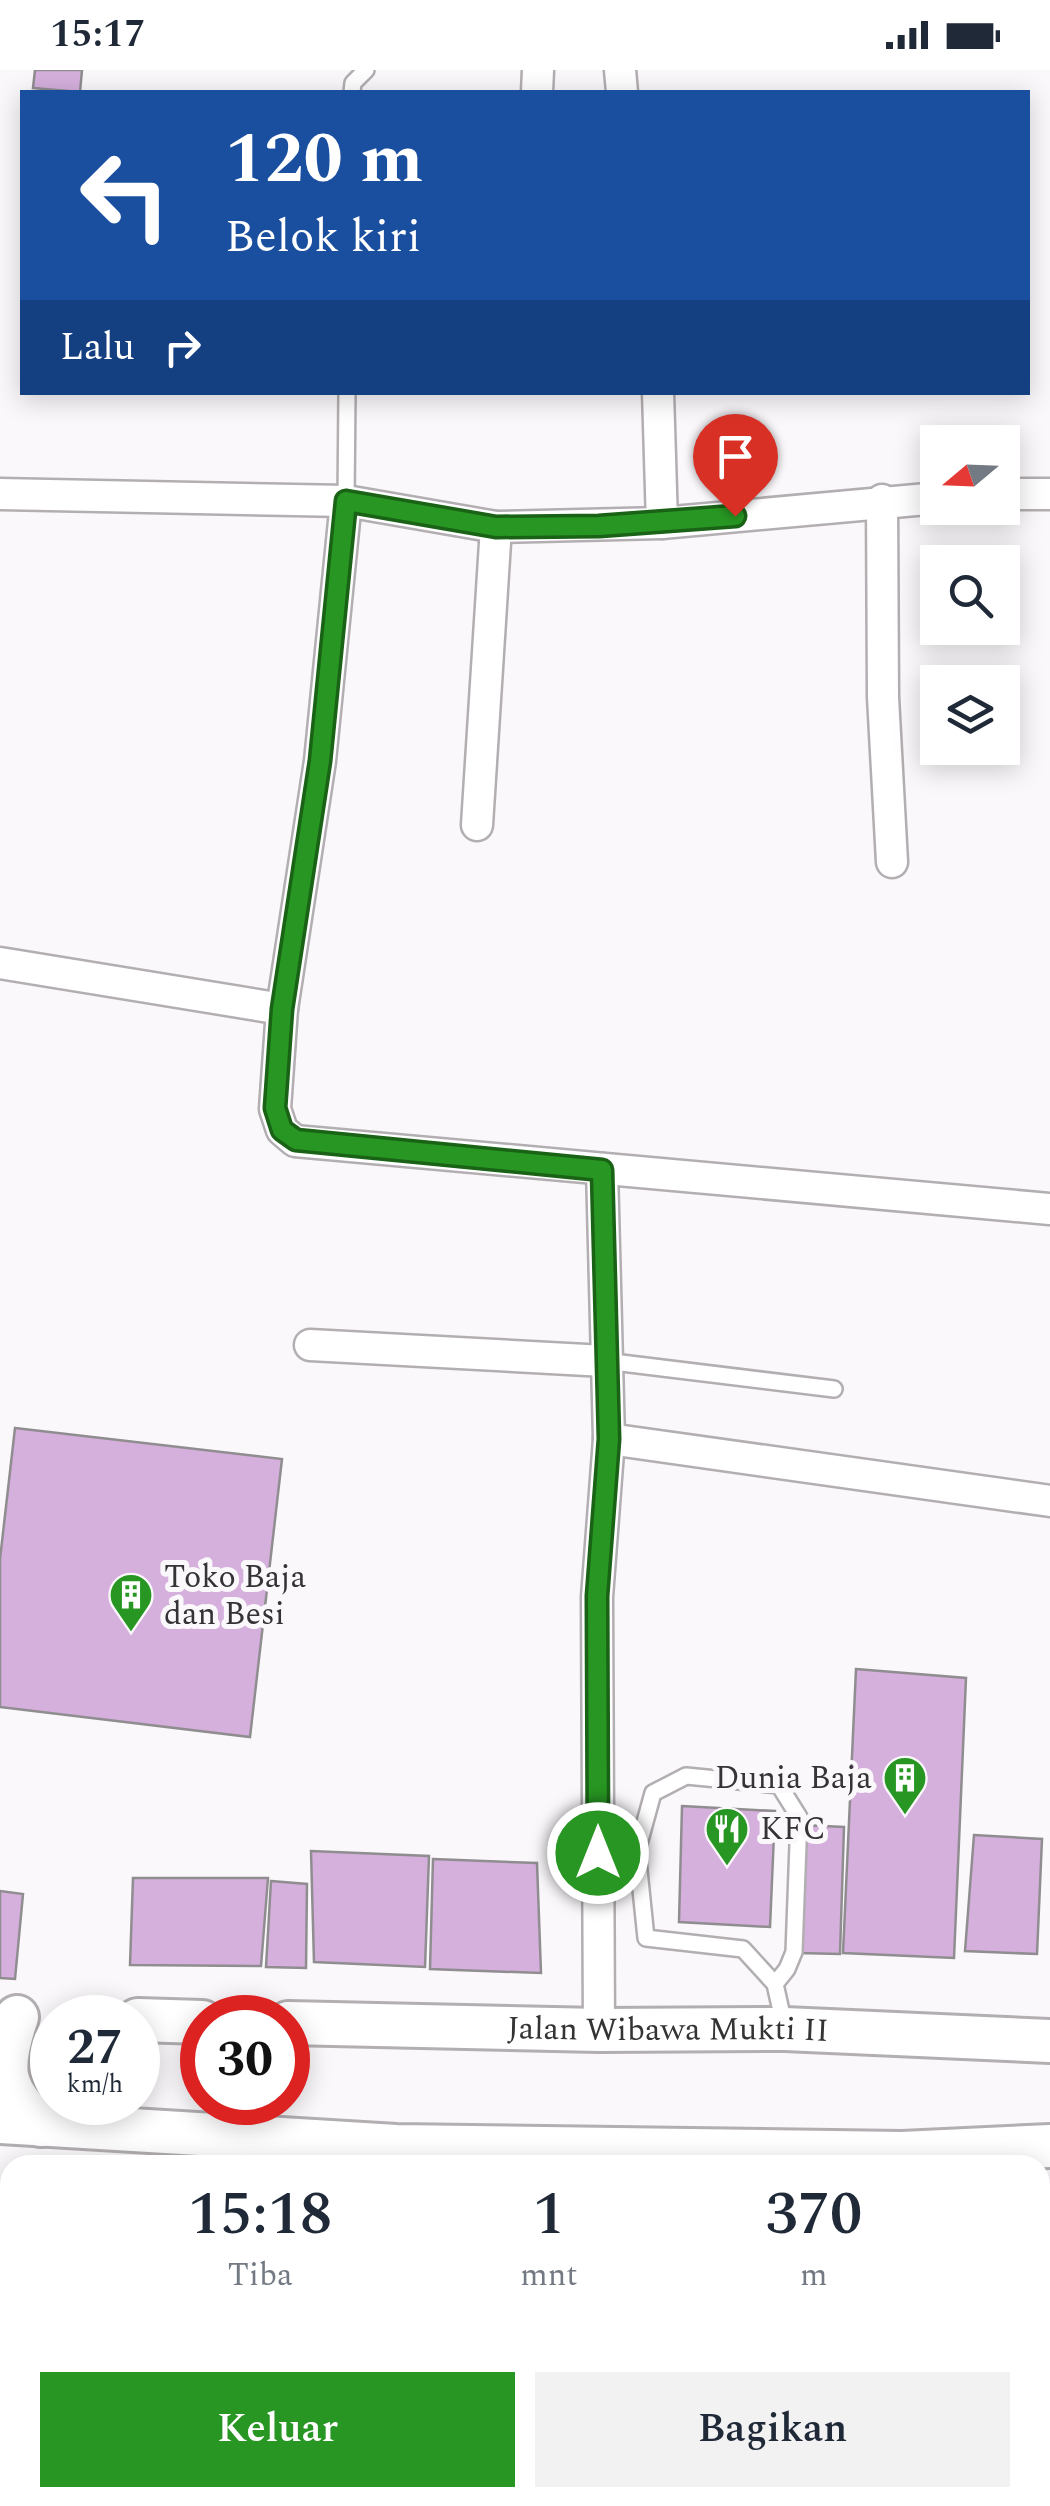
<!DOCTYPE html>
<html lang="id">
<style>
:root{--surface:#fff;--page:#f2f2f3;--text:#1f2937;--muted:#747a83;--accent:#279622}
body{margin:0;font-family:Spectral,serif;background:var(--page);color:var(--text);height:100vh;display:flex;flex-direction:column;font-size:38px;white-space:nowrap}
*{box-sizing:border-box;margin:0}
p{font-size:32px;color:var(--muted)}
.icon{flex:none;width:55px;height:55px;fill:none;stroke:currentColor;stroke-width:2;stroke-linecap:round;stroke-linejoin:round}
.map{position:relative;flex:1;overflow:hidden}
.drawer{position:absolute;left:0px;top:2085px;width:1050px;height:352px;display:flex;flex-direction:column;background:var(--surface);border-radius:30px 30px 0 0;box-shadow:0 5px 25px #0003}
.drawer>*{flex:none}
.banner{position:absolute;left:20px;top:20px;width:1010px;height:305px;border-radius:0px;box-shadow:0 5px 25px #0003;background:#1a4fa0;color:#fff;overflow:hidden}
.needle{width:65px;rotate:251deg}
.tools{position:absolute;left:920px;top:355px;display:grid;gap:20px}
.tools a{display:grid;place-items:center;width:100px;height:100px;border-radius:0px;background:var(--surface);box-shadow:0 5px 25px #0003;font-size:50px}
.speed{position:absolute;left:30px;top:1925px;display:flex;gap:20px;font-size:50px;font-weight:700;text-align:center}
.speed>*{display:grid;place-content:center;width:130px;height:130px;border-radius:50%;background:var(--surface);box-shadow:0 5px 25px #0003;line-height:1}
.speed small{font-size:25px;font-weight:400}
.speed .limit{border:15px solid #d22;background:#fff;color:#111}
.pin{position:absolute;display:grid;place-items:center;width:85px;height:85px;color:#fff;margin:-102px -42px;border-radius:50% 50% 50% 0;rotate:-45deg;box-shadow:0 0 10px #0007}
.pin .icon{rotate:45deg}
.me{position:absolute;width:110px;margin:-55px;rotate:0deg;stroke-linejoin:round;filter:drop-shadow(0 0 8px #0008)}
.turn{display:flex;align-items:center;gap:35px;height:210px;padding:0 40px;font-size:45px}
.turn .icon{width:130px;height:130px;stroke-width:2.5}
.turn b{display:block;font-size:70px;line-height:85px}
.then{display:flex;align-items:center;height:95px;padding:0 40px;background:#0003;gap:20px;font-size:38px}
.eta{display:flex;justify-content:space-evenly;align-items:center;height:170px;text-align:center}
.eta b{font-size:60px;font-weight:600;line-height:70px}
.action{display:flex;gap:20px;margin-top:auto;padding:20px 40px}
.action a{flex:1;height:115px;border-radius:0px;background:var(--accent);color:#fff;font-size:40px;font-weight:600;line-height:115px;text-align:center}
.action a+a{background:var(--page);color:var(--text)}
.status{display:flex;justify-content:space-between;align-items:center;height:70px;padding:0 50px;background:var(--surface);direction:ltr}
.status svg{height:28px;fill:currentColor}
.map>svg:first-child{display:block}
</style>
<div class="status"><b>15:17</b><svg viewBox="0 0 49 12"><path d="M0 12V9h3v3zM5 12V6h3v6zM10 12V3h3v9zM15 12V0h3v12zM26 1h20v11H26zM47 4h2v5h-2z"/></svg></div>
<div class="map">
<svg width="1050" height="2436" viewBox="0 0 1050 2436">
<rect width="100%" height="100%" fill="#fbf8fc"/>
<!-- building -->
<g fill="#d5b0dd" stroke="#908d91" stroke-width="2.5">
<polygon points="35,0 82,0 80,22 33,18"/>
<polygon points="15,1358 282,1389 250,1667 0,1637 0,1489"/>
<polygon points="856,1599 966,1608 954,1888 843,1883"/>
<polygon points="682,1736 775,1741 770,1857 679,1852"/>
<polygon points="803,1755 844,1757 840,1884 798,1883"/>
<polygon points="974,1765 1042,1769 1037,1884 965,1881"/>
<polygon points="311,1781 429,1786 425,1897 314,1892"/>
<polygon points="433,1789 537,1793 541,1903 430,1899"/>
<polygon points="133,1808 268,1808 261,1896 130,1895"/>
<polygon points="271,1811 307,1814 306,1898 266,1897"/>
<polygon points="0,1821 23,1824 15,1909 0,1908"/>
<polygon points="10,2225 10,2271 0,2270 0,2240 9,2240"/>
<polygon points="15,2428 75,2428 74,2434"/>
<polygon points="357,2428 416,2428 417,2436 359,2436"/>
<polygon points="722,2428 910,2428 910,2431"/>
<polygon points="977,2428 1036,2428 1037,2436 978,2436"/>
</g>
<g fill="none" stroke-linecap="round" stroke-linejoin="round">
<defs>
<g id="lane">
<polyline points="352,22 353,13 366,0"/>
<polyline points="346,431 347,322"/>
<polyline points="605,1291 834,1319"/>
<polyline points="775,1914 787,1899 794,1882 799,1747 779,1715 686,1706 653,1723 637,1781 646,1868 743,1879 775,1914 784,1954"/>
<polyline points="278,2436 278,2428"/>
</g>
<g id="street">
<polyline points="620,0 622,22"/>
<polyline points="537,22 538,0"/>
<polyline points="658,322 662,453"/>
<polyline points="0,424 346,431 496,457 662,453 938,428"/>
<polyline points="1002,424 1050,424"/>
<polyline points="882,430 883,627 892,792"/>
<polyline points="346,431 320,691 282,939 275,1039 282,1060 295,1071 1050,1139"/>
<polyline points="477,755 496,457"/>
<polyline points="0,893 282,939"/>
<polyline points="310,1275 605,1291"/>
<polyline points="609,1369 1050,1431"/>
<polyline points="599,1960 597,1527 609,1369 602,1099"/>
</g>
<g id="secondary">
<path d="M17 1947C0 1997 0 2019 41 2055"/>
<polyline points="138,1950 202,1952"/>
<path id="s1" d="M288 1953 599 1960 785 1959 1050 1971"/>
<polyline points="0,2052 396,2076 902,2083 1050,2076"/>
</g>
</defs>
<!-- lane casing -->
<use href="#lane" stroke="#b2aeb2" stroke-width="20"/>
<!-- street casing -->
<use href="#street" stroke="#b2aeb2" stroke-width="35"/>
<!-- secondary casing -->
<use href="#secondary" stroke="#b2aeb2" stroke-width="48"/>
<!-- lane -->
<use href="#lane" stroke="#fff" stroke-width="15"/>
<!-- street -->
<use href="#street" stroke="#fff" stroke-width="30"/>
<!-- secondary -->
<use href="#secondary" stroke="#fff" stroke-width="42"/>
</g>
<g fill="none" stroke-linecap="round" stroke-linejoin="round">
<defs>
<polyline id="route" points="598,1783 597,1526 609,1369 602,1100 296,1070 282,1060 275,1038 282,939 320,691 346,431 496,457 599,456 735,446"/>
</defs>
<!-- route casing -->
<use href="#route" stroke="#196216" stroke-width="25"/>
<!-- route -->
<use href="#route" stroke="#279622" stroke-width="18"/>
</g>
<!-- icons -->
<defs>
<symbol id="building-pin" viewBox="-11 -11 22 30"><path d="M0 17L-7.5 6A9.5 9.5 0 1 1 7.5 6Z" fill="#279622" stroke="#fbf8fc"/><path d="M-4-6H4V6H1V3H-1V6H-4ZM-2.5-4.3h1.7v1.8h-1.7ZM.8-4.3h1.7v1.8H.8ZM-2.5-1h1.7V.8h-1.7ZM.8-1h1.7V.8H.8Z" fill="#fff"/></symbol>
<symbol id="restaurant-pin" viewBox="-11 -11 22 30"><path d="M0 17L-7.5 6A9.5 9.5 0 1 1 7.5 6Z" fill="#279622" stroke="#fbf8fc"/><path d="M-5-6h1v4h1v-4h1v4h1v-4h1v5L-1.5 .5V6h-2V.5L-5-1ZM5-6V6H3V1.5H1.5Q1.5-4 5-6Z" fill="#fff"/></symbol>
</defs>
<g fill-rule="evenodd">
<use href="#building-pin" x="106" y="1500" width="50" height="68"/>
<use href="#building-pin" x="880" y="1683" width="50" height="68"/>
<use href="#restaurant-pin" x="702" y="1734" width="50" height="68"/>
</g>
<g text-anchor="middle" dominant-baseline="central" stroke-width="10" stroke-linejoin="round" paint-order="stroke">
<!-- poi labels -->
<g font-size="32" fill="#343335" stroke="#fbf8fc" text-anchor="start">
<text x="164" y="1507">Toko Baja<tspan x="164" dy="37">dan Besi</tspan></text>
<text x="872" y="1708" text-anchor="end">Dunia Baja</text>
<text x="760" y="1759">KFC</text>
</g>
<!-- street labels -->
<g font-size="32" fill="#343335" stroke="#fbf8fc">
<text stroke="none"><textPath href="#s1" startOffset="380">Jalan Wibawa Mukti II</textPath></text>
</g>
</g>
</svg>
<div class="tools">
<a><svg class="needle" viewBox="-14 -14 28 28"><path d="M0-13l5 13h-10z" fill="#e53935"/><path d="M0 13l5-13h-10z" fill="#747a83"/></svg></a>
<a><svg class="icon" aria-label="search" viewBox="0 0 24 24"><circle cx="10" cy="10" r="6"/><path d="M15 15l6 6"/></svg></a>
<a><svg class="icon" aria-label="layers" viewBox="0 0 24 24"><path d="M12 4l9 5-9 5-9-5zM3 14l9 5 9-5"/></svg></a>
</div>
<div class="speed"><div>27<small>km/h</small></div><div class="limit">30</div></div>
<div class="pin" style="left:735px;top:446px;background:#d93025"><svg class="icon" aria-label="arrive" viewBox="0 0 24 24"><path d="M6 21V4h12l-3 4 3 4H6"/></svg></div>
<svg class="me" style="left:598px;top:1783px" viewBox="-20 -20 40 40"><circle r="17" fill="#279622" stroke="#fff" stroke-width="3"/><path d="M0-11L8 9 0 5-8 9z" fill="#fff"/></svg>
<div class="banner">
<div class="turn"><svg class="icon" aria-label="left" viewBox="0 0 24 24"><path d="M17 20v-9H6M10 6l-5 5 5 5"/></svg><div><b>120 m</b>Belok kiri</div></div>
<div class="then">Lalu<svg class="icon" aria-label="right" viewBox="0 0 24 24"><path d="M7 20v-9h11M14 6l5 5-5 5"/></svg></div>
</div>
<section class="drawer">
<div class="eta">
<div><b>15:18</b><p>Tiba</p></div>
<div><b>1</b><p>mnt</p></div>
<div><b>370</b><p>m</p></div>
</div>
<div class="action"><a>Keluar</a><a>Bagikan</a></div>
</section>
</div>
